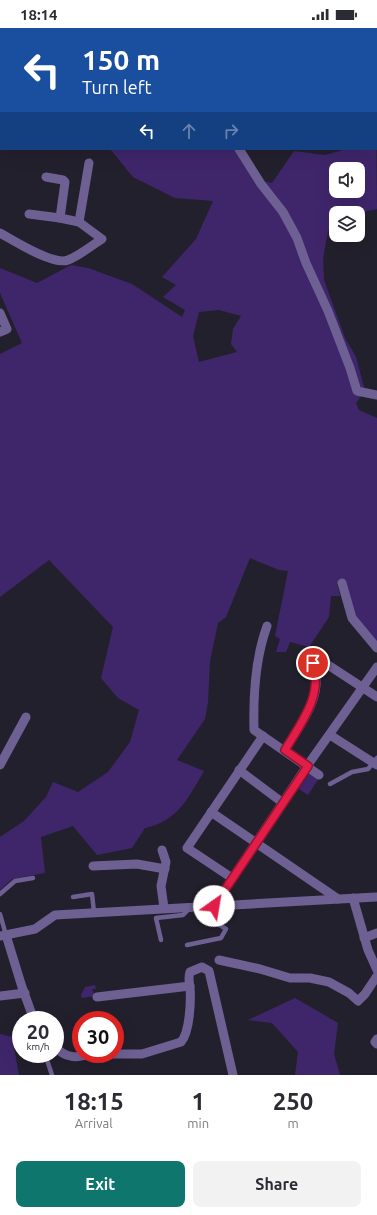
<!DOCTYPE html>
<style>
:root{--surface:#fff;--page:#f2f2f3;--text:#2b2b33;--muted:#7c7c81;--accent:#0f766e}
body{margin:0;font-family:Ubuntu,sans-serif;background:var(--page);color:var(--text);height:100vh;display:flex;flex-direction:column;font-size:15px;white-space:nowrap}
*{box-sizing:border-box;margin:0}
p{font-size:13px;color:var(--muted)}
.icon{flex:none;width:22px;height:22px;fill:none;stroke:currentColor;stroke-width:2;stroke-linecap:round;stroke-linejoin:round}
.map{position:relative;height:1047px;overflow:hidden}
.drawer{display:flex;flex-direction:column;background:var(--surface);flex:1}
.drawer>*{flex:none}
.top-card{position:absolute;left:0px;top:0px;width:377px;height:122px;box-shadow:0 4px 16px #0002;background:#1a4fa0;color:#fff;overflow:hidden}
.buttons{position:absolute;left:329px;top:134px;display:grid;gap:8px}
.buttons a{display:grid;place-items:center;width:36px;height:36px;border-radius:8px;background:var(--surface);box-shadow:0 4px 16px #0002;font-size:20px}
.speed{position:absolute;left:12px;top:983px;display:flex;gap:8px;font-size:20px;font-weight:700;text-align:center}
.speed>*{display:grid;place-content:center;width:52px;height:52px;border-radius:50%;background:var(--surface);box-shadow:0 4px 16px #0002;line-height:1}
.speed small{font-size:10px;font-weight:400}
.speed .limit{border:6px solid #d22;background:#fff;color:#111}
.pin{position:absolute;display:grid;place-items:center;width:34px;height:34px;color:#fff;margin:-17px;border:2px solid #fff;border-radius:50%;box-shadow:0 1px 4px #0007}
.me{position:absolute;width:44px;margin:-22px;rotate:32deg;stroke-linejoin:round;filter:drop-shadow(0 0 3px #0008)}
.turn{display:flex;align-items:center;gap:14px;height:84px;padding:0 16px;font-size:18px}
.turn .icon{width:52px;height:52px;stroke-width:2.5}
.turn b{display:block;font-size:28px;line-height:34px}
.lanes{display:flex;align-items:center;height:38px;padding:0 16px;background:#0003;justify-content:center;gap:20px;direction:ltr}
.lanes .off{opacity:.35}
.eta{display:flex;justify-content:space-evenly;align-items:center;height:68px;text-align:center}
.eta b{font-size:24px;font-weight:700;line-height:28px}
.primary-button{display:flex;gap:8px;margin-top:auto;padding:8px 16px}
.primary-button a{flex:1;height:46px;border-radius:8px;background:var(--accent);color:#fff;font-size:16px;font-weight:700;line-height:46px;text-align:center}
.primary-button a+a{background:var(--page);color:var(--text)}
.status{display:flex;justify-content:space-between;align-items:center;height:28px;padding:0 20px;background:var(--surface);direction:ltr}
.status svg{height:11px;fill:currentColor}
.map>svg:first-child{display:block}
</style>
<div class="status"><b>18:14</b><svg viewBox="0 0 49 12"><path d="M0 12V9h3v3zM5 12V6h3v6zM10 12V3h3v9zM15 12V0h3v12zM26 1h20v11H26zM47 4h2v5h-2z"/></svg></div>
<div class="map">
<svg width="377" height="1047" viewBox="0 0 377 1047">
<rect width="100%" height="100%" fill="#23202d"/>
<!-- green -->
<g fill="#3f266b" fill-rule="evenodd">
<polygon points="0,0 174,0 174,1 1,1 1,111"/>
<path d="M376 64 377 181 358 185H336V190L328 204 323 230 324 252 345 310 356 329 365 363 356 375 359 382 377 390V615L355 587 345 553 337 556 340 568H331L329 589 309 619 290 614 286 624H276L280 611 275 608 288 543 279 542 250 530 226 589 218 595 210 633 208 674 205 691 177 732 204 743C188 770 178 793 145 800L132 820 97 827 73 798 41 809 45 845 12 851 0 862V809L24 793 46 769 53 754 78 764 108 744 130 714 139 682 118 670 101 650 113 599 49 532 0 569V326L22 315 0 265V240L37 255 71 237 88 240 132 256 182 289 185 282 163 269 176 257 162 249 196 211 213 173 175 170 133 149 110 121H243L262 153 272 155 294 123 325 127 347 121H376ZM336 141H358V163H336ZM219 282 241 288 233 301 231 316 237 324 199 334 193 308 199 284Z"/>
<polygon points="309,746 311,746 319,750 308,767 299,761"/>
<polygon points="95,957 96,961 92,961 95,968 82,970 81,967 85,959"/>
<polygon points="295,970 338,995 334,1026 340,1047 295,1047 298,1024 272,995 248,992"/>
<polygon points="0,1006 12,1009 19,1047 0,1047"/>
</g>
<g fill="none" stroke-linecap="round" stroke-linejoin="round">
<!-- lane -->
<g stroke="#6f6094" stroke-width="4.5">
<polyline points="330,756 352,744 368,741 377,730"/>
<polyline points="0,866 15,853 33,850"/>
<polyline points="73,869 92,866 94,884"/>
<polyline points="0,886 6,907"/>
<polyline points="161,912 156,890 183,887 189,881"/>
<polyline points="187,917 221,910 226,901 195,881"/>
<polyline points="45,1026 52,1047"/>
</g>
<!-- street -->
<g stroke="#6f6094" stroke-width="9">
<polyline points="168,1 168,0"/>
<polyline points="295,1 297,0"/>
<polyline points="239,121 261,156 283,184 297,210 306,235 328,283 350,340 357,363 377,367"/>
<polyline points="46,149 63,152 65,154 60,190 79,194"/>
<polyline points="29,186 60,190"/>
<path d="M0 205C13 212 53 238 68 232 79 228 91 218 102 211L79 194 89 135"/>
<polyline points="0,285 7,301 0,304"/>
<polyline points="342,555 352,590 377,620"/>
<path d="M267 598C255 631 253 666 254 702L319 747"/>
<polyline points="322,633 377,669"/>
<polyline points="330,707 377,737"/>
<path d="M285 722C302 693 332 658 306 626"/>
<polyline points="0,737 26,689"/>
<polyline points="239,742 283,775"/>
<polyline points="211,784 338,871"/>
<polyline points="162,822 166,834 161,858 164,880"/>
<polyline points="93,838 137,836 165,841"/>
<polyline points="232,850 187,820 263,708"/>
<polyline points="353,870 368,922 377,942"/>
<polyline points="214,878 307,738 377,639"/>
<polyline points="6,907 22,959 34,992"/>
<polyline points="0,908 35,901 55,887 376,869"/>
<polyline points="364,910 377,905"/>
<polyline points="219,932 260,941 290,950 310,950 329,954 349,965 358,973 365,966 377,948"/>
<polyline points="0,968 25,965"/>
<polyline points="97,969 190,958"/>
<polyline points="377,1011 375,1014 377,1016"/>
<path d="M55 1018C65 1031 77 1030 91 1026"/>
<path d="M98 1026H142L181 1014C190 1004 191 972 190 959 189 953 188 950 190 944L202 939 209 943 233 1047"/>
</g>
<defs>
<polyline id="rail" points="0,114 1,114"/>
</defs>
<!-- rail casing -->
<use href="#rail" stroke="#9a98a2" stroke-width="4"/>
<!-- rail -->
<use href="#rail" stroke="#23202d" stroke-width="2.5" stroke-dasharray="8" stroke-linecap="butt"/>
</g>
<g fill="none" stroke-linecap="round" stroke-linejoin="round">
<defs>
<path id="route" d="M214 878 308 738 285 722C301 695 323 668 313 635"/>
</defs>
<!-- route casing -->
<use href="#route" stroke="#92132f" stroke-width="10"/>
<!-- route -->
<use href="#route" stroke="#e11d48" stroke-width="7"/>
</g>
</svg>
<div class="buttons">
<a><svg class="icon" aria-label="sound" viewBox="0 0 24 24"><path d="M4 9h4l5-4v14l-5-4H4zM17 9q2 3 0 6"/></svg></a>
<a><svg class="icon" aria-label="layers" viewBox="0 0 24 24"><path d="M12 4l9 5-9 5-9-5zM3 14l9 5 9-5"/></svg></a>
</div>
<div class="speed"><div>20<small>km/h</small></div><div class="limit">30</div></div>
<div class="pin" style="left:313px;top:635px;background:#d93025"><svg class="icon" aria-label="arrive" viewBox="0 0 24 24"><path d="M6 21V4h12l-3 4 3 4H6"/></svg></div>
<svg class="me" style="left:214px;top:878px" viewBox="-20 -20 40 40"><circle r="19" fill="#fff"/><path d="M0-13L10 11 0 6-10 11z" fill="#e11d48"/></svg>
<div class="top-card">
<div class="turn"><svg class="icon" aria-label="left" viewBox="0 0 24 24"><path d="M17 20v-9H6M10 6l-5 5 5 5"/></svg><div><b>150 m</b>Turn left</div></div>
<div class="lanes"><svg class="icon" aria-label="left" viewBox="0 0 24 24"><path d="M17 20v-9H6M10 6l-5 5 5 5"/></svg><svg class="icon off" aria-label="ahead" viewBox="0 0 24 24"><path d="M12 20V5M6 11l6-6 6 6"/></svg><svg class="icon off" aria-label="right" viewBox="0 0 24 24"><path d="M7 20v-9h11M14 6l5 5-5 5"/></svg></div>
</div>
</div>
<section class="drawer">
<div class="eta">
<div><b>18:15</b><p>Arrival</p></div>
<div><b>1</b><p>min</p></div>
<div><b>250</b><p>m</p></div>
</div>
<div class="primary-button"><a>Exit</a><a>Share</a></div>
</section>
